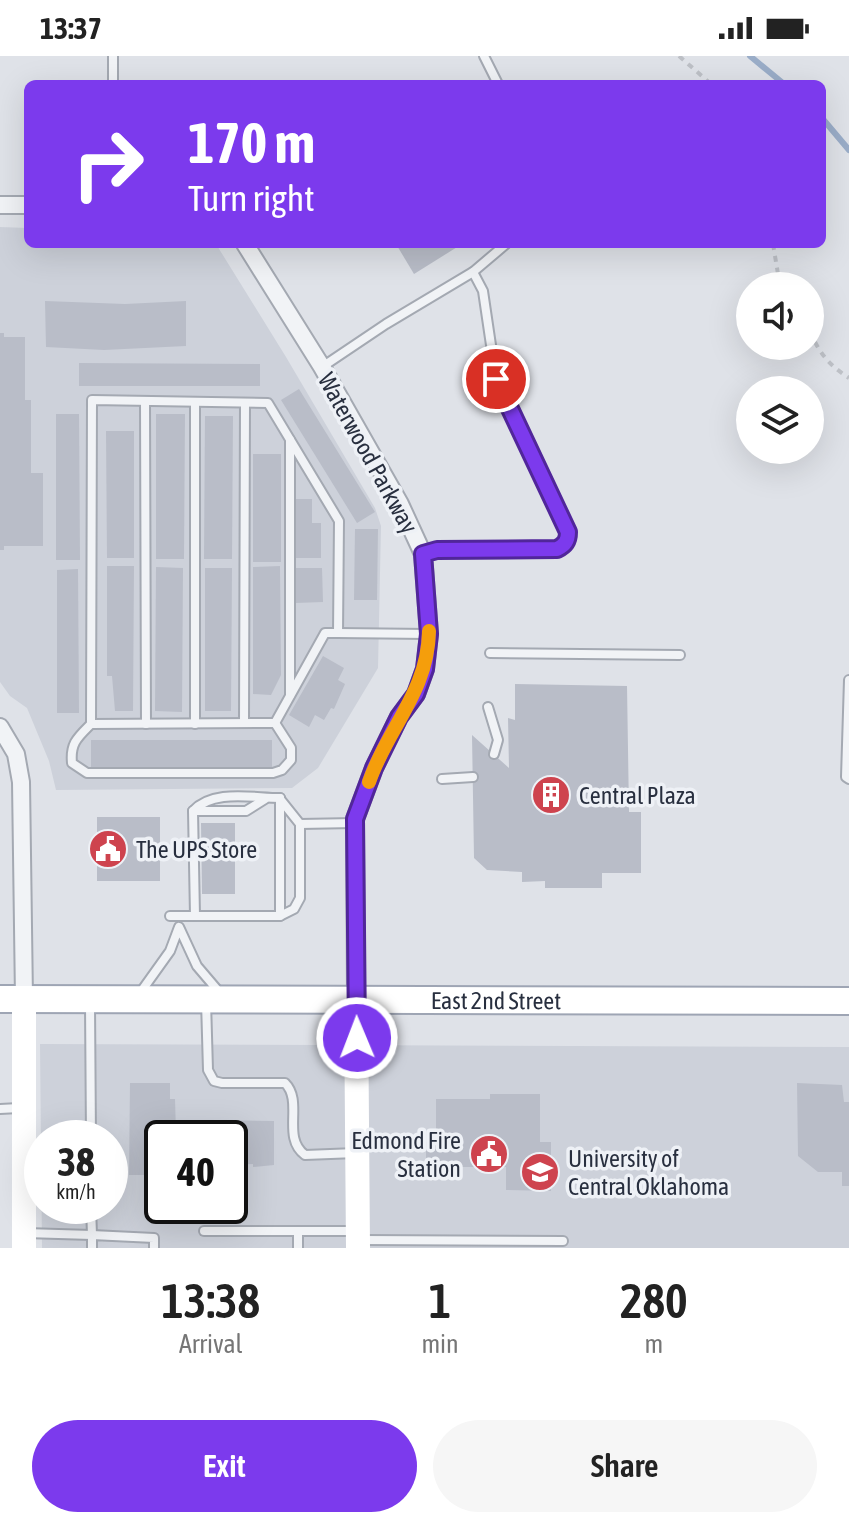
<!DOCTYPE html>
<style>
:root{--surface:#fff;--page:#f6f6f6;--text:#222;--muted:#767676;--accent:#7c3aed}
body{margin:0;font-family:"Asap Condensed",sans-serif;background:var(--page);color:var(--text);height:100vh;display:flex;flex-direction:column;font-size:30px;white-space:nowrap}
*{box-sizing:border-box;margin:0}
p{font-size:26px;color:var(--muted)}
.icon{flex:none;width:44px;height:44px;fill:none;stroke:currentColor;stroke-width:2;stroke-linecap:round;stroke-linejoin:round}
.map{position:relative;height:1192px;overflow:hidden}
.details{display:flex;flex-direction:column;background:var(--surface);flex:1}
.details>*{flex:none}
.banner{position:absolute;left:24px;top:24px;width:802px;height:168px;border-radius:12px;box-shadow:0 8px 32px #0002;background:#7c3aed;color:#fff;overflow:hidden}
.controls{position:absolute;left:736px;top:216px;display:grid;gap:16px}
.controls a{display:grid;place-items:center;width:88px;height:88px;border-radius:50%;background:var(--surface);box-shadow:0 8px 32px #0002;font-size:40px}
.speed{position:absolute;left:24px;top:1064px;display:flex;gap:16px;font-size:40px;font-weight:700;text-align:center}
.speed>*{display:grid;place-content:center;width:104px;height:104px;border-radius:50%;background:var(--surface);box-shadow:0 8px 32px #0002;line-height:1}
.speed small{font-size:20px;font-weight:400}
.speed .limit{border:4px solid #111;border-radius:12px;background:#fff;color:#111}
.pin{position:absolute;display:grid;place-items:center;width:68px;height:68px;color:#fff;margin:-34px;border:4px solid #fff;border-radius:50%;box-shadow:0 2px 8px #0007}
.me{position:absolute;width:88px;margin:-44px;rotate:359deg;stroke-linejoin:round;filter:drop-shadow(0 0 6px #0008)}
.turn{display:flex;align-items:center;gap:28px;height:168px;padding:0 32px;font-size:36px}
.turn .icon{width:104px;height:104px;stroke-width:2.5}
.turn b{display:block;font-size:56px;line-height:68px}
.eta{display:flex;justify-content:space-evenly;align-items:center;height:136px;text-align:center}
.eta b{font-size:48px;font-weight:600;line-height:56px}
.action{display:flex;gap:16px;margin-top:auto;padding:16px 32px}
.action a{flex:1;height:92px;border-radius:48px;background:var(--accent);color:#fff;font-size:32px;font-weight:600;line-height:92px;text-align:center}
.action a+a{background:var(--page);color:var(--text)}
.status{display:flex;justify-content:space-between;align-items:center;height:56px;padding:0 40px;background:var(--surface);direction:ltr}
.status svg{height:22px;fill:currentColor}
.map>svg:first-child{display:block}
</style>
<div class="status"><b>13:37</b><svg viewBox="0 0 49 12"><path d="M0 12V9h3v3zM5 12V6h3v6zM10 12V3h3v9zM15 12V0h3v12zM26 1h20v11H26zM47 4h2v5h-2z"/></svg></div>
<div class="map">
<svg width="849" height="1192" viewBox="0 0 849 1192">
<rect width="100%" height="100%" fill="#dfe2e8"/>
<!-- built -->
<g fill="#cdd1da" fill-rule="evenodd">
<polygon points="0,171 28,172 28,188 216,188 286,301 375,452 381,470 378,612 318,712 292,732 56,734 49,705 27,652 10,640 0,626"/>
<path d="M40 988 849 991V1192H42ZM42 1082H110V1150H42ZM162 1082H230V1150H162Z"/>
</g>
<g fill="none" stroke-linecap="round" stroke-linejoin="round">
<!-- stream -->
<g stroke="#9aadc8" stroke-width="6">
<polyline points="750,0 784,28"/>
<polyline points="822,62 849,94"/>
</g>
</g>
<!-- building -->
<g fill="#b9bdc8">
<polygon points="396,188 462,188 414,218"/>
<polygon points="45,245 125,248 186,245 186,290 104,294 46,291"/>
<polygon points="0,277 4,277 4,281 25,281 25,344 31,344 31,417 43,417 43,490 4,490 4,494 0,494"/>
<polygon points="79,307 260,308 260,330 79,330"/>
<polygon points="299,333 375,456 357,467 281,344"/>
<polygon points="56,358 79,358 80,504 56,504"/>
<polygon points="156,358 185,358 184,503 156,503"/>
<polygon points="205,360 233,360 232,503 204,503"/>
<polygon points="106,375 134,375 134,502 107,502"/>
<rect x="253" y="398" width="28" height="108"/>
<polygon points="294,443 312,443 312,467 321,467 321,502 294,502"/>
<polygon points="355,473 378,473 377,544 354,544"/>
<polygon points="107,510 134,510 133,655 115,655 112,620 107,620"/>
<polygon points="280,510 281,619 271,639 253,638 253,511"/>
<polygon points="156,511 183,512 182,656 155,655"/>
<polygon points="205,512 232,512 231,655 205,655"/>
<polygon points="295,512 322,512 323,546 295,547"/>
<polygon points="78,513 79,657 57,657 57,514"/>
<polygon points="323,600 344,612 338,624 345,628 334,653 331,652 324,664 315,659 309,671 289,659"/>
<polygon points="515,628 627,630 629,756 641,756 641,817 602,817 602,832 545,832 545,825 522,826 522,816 487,814 474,802 472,679 509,712 508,662 515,664"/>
<rect x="91" y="684" width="181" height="27"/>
<rect x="97" y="761" width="63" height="64"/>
<polygon points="201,767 235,767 235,838 202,838"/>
<polygon points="130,1027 170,1027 170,1043 175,1043 176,1076 167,1076 167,1082 162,1082 162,1119 129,1119"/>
<polygon points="797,1027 842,1029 844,1046 849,1046 849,1130 842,1130 842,1116 818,1116 798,1100"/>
<polygon points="490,1038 540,1038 540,1086 551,1086 551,1135 506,1134 506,1111 426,1111 426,1086 436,1086 436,1043 490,1043"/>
<polygon points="205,1064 274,1065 274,1109 253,1111 253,1108 230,1109 230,1082 204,1082"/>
</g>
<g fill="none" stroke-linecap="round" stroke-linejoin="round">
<defs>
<g id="lane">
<polyline points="113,0 113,28"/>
<polyline points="484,0 498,28"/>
<polyline points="322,311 386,268 473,216 506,188"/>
<polygon points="92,344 268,347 339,465 338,577 325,577 275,667 91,668"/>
<polyline points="145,345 146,668"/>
<polyline points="290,384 290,639"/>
<path d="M423 498 437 494 557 493C565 489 568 485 568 476L496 323 483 235 473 216"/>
<polyline points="338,577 428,578"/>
<polyline points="490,597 680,599"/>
<polyline points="849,624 846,721 849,723"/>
<polyline points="488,651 498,684 494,698"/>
<polyline points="244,667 245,347"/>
<path d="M91 668C78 681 70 687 72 707L87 717H273L282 714 291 704V692L275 667"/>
<polyline points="195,668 195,346"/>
<polyline points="442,723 473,721"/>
<polyline points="280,742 280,860"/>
<polyline points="280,743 300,768 355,767"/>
<polyline points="193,755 246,755 265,743"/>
<polyline points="170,860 280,860 294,853 300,842 300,768"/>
<path d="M195 860 193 755C213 733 252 742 280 742"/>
<polyline points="140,937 170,895 179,871 197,910 220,937"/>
<path d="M206 945 208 1014 214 1025 222 1027H285C304 1046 281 1081 305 1099L356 1097"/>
<polyline points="90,948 91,1082"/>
<polyline points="0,1053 19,1052"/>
<polyline points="204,1175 357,1175"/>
<polyline points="298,1175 298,1192"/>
<polyline points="25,1177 92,1179 91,1150"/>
<polyline points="362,1184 563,1185"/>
<polyline points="92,1192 92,1179 154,1182 154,1192"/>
</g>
<g id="street">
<polyline points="0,149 28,149"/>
<polyline points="245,188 322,311 400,448 423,498 429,578 425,613 416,638 399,661 374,712 355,763 356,945"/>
<polyline points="0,671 16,698 21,726 24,943"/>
</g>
<g id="primary">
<path id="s1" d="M0 943 849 945"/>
</g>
</defs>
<!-- lane casing -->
<use href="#lane" stroke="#a4a9b2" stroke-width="12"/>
<!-- street casing -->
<use href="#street" stroke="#a4a9b2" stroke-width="20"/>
<!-- primary casing -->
<use href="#primary" stroke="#9ea5b4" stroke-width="30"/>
<!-- path -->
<g stroke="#bdc0c6" stroke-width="4" stroke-dasharray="6 6" stroke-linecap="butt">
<polyline points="679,0 711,28"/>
<polyline points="773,188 778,218 785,230"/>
<path d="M810 275C819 297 829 309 849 322"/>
</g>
<!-- lane -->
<use href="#lane" stroke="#f1f3f6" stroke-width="8"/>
<!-- street -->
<use href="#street" stroke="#f1f3f6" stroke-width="16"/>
<!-- secondary -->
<g stroke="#fff" stroke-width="24">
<polyline points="24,943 24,1192"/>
<polyline points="356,945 358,1192"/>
</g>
<!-- primary -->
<use href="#primary" stroke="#fff" stroke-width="26"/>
</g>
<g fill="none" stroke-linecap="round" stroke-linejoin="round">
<defs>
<path id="route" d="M357 982 355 763 374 712 399 661 416 638 425 613 429 578 423 498 437 494 557 493C565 489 568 485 568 476L496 323"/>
</defs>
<!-- route casing -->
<use href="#route" stroke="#51269a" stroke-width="20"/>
<!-- route -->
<use href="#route" stroke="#7c3aed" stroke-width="14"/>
<!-- slow -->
<path stroke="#f59e0b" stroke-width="14" d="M369 726C388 671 428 636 429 575"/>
</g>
<!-- icons -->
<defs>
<symbol id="building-disc" viewBox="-11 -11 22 22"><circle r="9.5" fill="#ce434e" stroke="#eef1f6"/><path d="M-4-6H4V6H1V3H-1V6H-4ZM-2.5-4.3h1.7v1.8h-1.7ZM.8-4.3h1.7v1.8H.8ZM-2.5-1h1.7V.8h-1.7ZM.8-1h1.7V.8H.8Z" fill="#fff"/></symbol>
<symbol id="civic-disc" viewBox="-11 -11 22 22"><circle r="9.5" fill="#ce434e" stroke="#eef1f6"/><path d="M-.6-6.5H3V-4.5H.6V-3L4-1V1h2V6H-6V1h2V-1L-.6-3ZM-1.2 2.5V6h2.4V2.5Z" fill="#fff"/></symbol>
<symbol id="university-disc" viewBox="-11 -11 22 22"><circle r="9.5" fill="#ce434e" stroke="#eef1f6"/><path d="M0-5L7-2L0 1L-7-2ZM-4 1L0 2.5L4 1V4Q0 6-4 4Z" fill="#fff"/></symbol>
</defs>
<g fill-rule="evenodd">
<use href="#building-disc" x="529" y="717" width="44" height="44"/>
<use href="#civic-disc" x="86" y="771" width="44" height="44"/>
<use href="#civic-disc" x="467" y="1076" width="44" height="44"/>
<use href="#university-disc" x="518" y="1094" width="44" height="44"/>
</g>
<g text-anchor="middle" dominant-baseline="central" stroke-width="7" stroke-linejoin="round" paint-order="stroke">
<!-- street labels -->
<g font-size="24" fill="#282f3f" stroke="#eef1f6">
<text transform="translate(368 397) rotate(61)">Waterwood Parkway</text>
<text stroke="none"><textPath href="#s1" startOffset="496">East 2nd Street</textPath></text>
</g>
<!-- poi labels -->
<g font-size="24" fill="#282f3f" stroke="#eef1f6" text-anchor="start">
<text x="579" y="739">Central Plaza</text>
<text x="136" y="793">The UPS Store</text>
<text x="461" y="1084" text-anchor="end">Edmond Fire<tspan x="461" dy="28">Station</tspan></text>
<text x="568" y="1102">University of<tspan x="568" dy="28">Central Oklahoma</tspan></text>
</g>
</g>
</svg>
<div class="controls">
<a><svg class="icon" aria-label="sound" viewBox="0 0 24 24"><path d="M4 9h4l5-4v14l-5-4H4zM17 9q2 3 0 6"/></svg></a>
<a><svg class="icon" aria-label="layers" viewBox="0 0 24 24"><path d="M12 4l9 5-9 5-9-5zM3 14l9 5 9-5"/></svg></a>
</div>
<div class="speed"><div>38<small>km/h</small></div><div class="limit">40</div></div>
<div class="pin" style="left:496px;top:323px;background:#d93025"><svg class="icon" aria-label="arrive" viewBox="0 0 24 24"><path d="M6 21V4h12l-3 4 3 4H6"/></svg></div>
<svg class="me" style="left:357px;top:982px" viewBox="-20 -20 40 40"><circle r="17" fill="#7c3aed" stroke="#fff" stroke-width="3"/><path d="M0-11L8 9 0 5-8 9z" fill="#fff"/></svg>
<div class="banner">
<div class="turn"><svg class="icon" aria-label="right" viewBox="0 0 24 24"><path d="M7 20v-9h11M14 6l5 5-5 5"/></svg><div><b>170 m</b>Turn right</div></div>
</div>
</div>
<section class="details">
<div class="eta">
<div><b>13:38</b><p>Arrival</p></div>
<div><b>1</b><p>min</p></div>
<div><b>280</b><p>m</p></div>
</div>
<div class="action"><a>Exit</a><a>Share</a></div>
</section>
